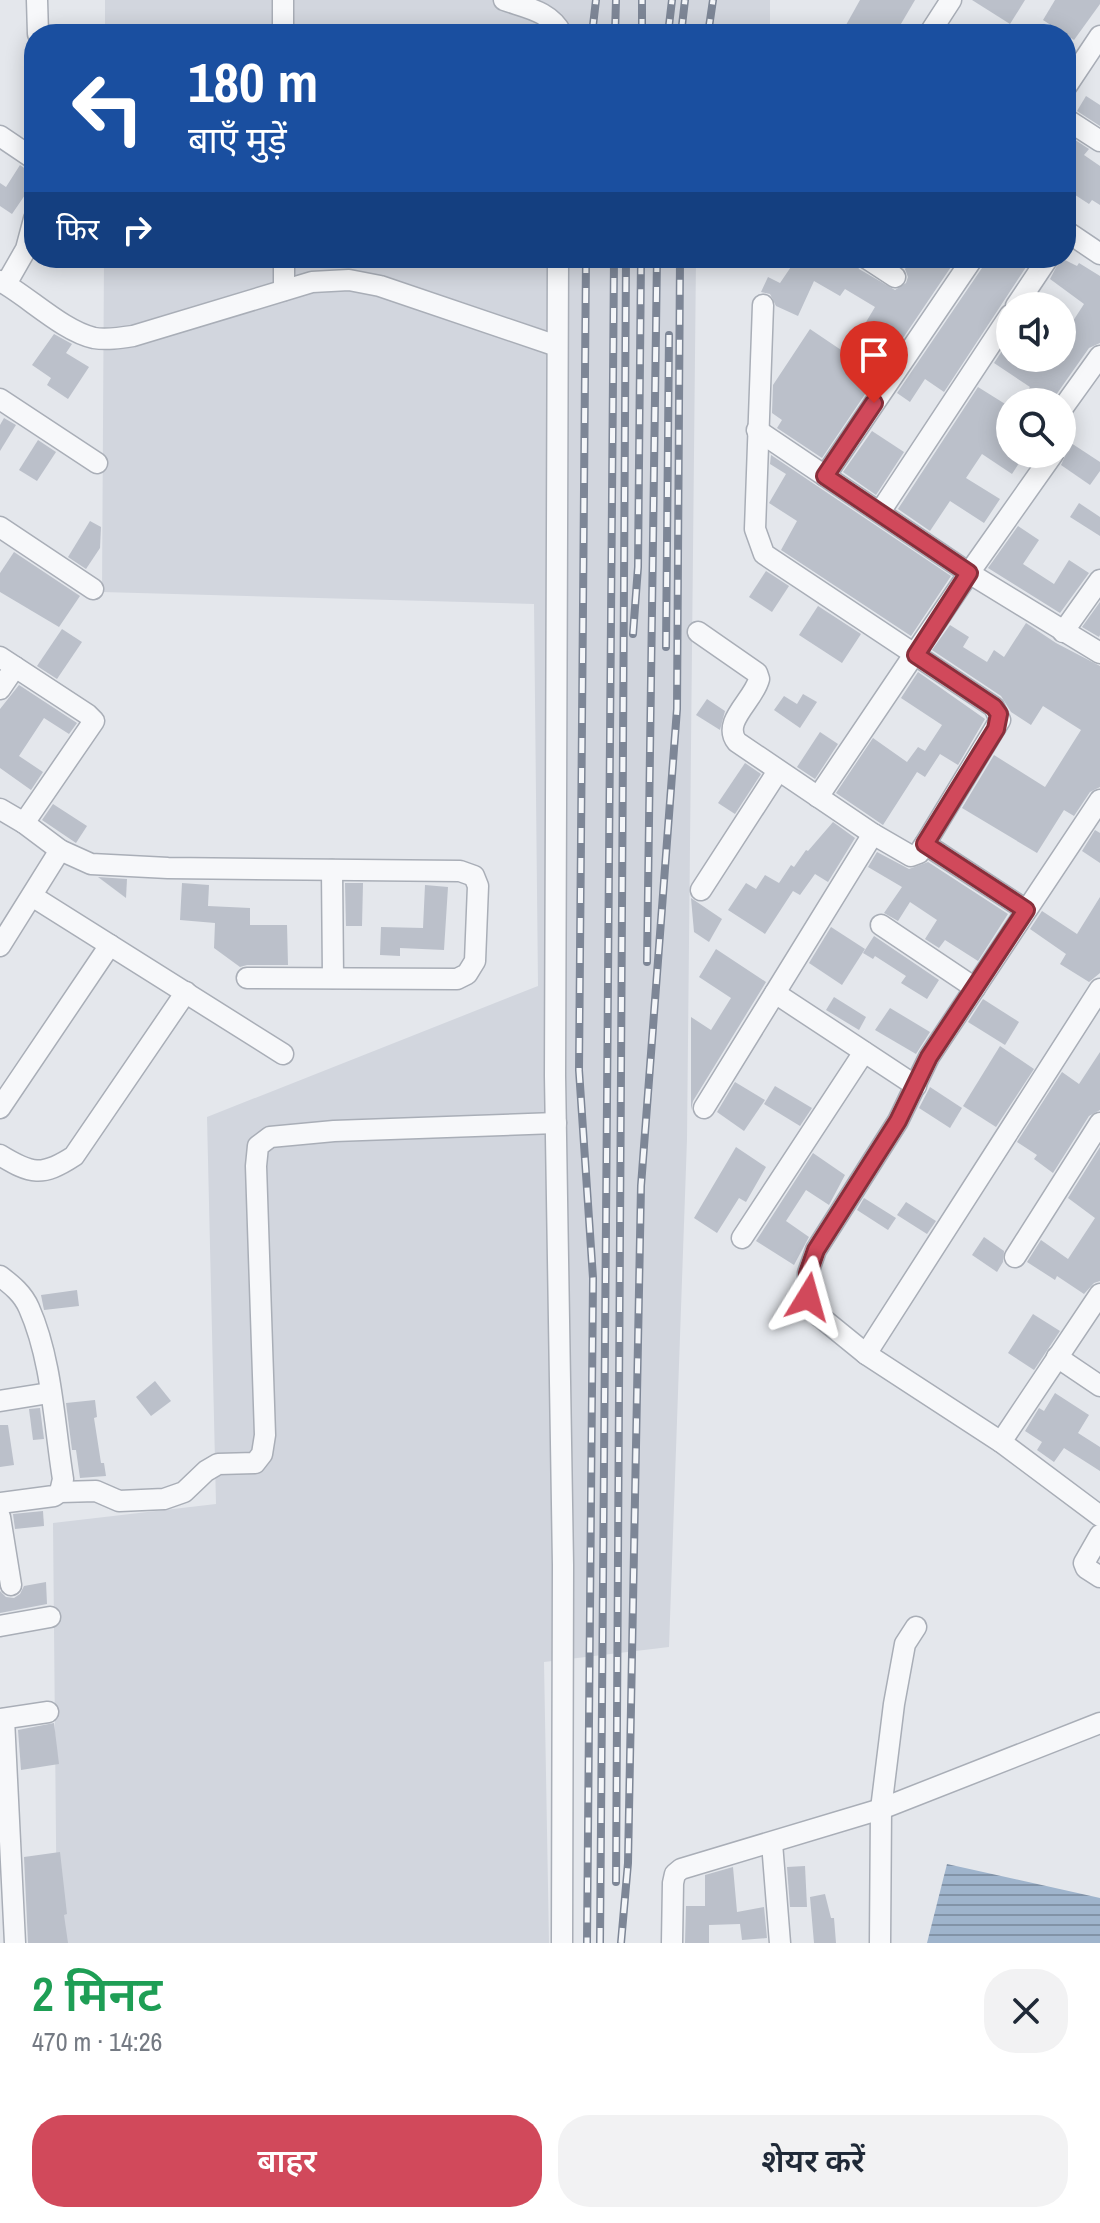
<!DOCTYPE html>
<html lang="hi">
<meta charset="utf-8">
<style>
:root{--surface:#fff;--page:#f2f2f3;--text:#1f2937;--muted:#747a83;--accent:#d1495b}
body{margin:0;font-family:"Archivo Narrow","Noto Sans Devanagari",sans-serif;background:var(--page);color:var(--text);height:100vh;display:flex;flex-direction:column;font-size:30px;white-space:nowrap}
*{box-sizing:border-box;margin:0}
p{font-size:26px;color:var(--muted)}
.icon{flex:none;width:44px;height:44px;fill:none;stroke:currentColor;stroke-width:2;stroke-linecap:round;stroke-linejoin:round}
.map{position:relative;height:1943px;overflow:hidden}
.side{display:flex;flex-direction:column;background:var(--surface);flex:1}
.side>*{flex:none}
.guide{position:absolute;left:24px;top:24px;width:1052px;height:244px;border-radius:32px;box-shadow:0 4px 20px #0003;background:#1a4fa0;color:#fff;overflow:hidden}
.controls{position:absolute;left:996px;top:292px;display:grid;gap:16px}
.controls a{display:grid;place-items:center;width:80px;height:80px;border-radius:50%;background:var(--surface);box-shadow:0 4px 20px #0003;font-size:40px}
.pin{position:absolute;display:grid;place-items:center;width:68px;height:68px;color:#fff;margin:-82px -34px;border-radius:50% 50% 50% 0;rotate:-45deg;box-shadow:0 0 8px #0007}
.pin .icon{rotate:45deg}
.me{position:absolute;width:88px;margin:-44px;rotate:8deg;stroke-linejoin:round;filter:drop-shadow(0 0 6px #0008)}
.turn{display:flex;align-items:center;gap:28px;height:168px;padding:0 32px;font-size:36px}
.turn .icon{width:104px;height:104px;stroke-width:2.5}
.turn b{display:block;font-size:56px;line-height:68px}
.then{display:flex;align-items:center;height:76px;padding:0 32px;background:#0003;gap:16px;font-size:30px}
.round{display:grid;place-items:center;flex:none;width:84px;height:84px;border-radius:32px;background:var(--page)}
.overview{display:flex;align-items:center;justify-content:space-between;height:136px;padding:0 32px}
h1{font-size:48px;font-weight:600;line-height:60px;color:#1e9e55}
.primary-button{display:flex;gap:16px;margin-top:auto;padding:16px 32px}
.primary-button a{flex:1;height:92px;border-radius:32px;background:var(--accent);color:#fff;font-size:32px;font-weight:600;line-height:92px;text-align:center}
.primary-button a+a{background:var(--page);color:var(--text)}
.map>svg:first-child{display:block}
</style>
<div class="map">
<svg width="1100" height="1943" viewBox="0 0 1100 1943">
<defs>
<pattern id="water-rules" width="6" height="5" patternUnits="userSpaceOnUse" patternTransform="scale(2)"><rect width="6" height="5" fill="#9fb4cc"/><path d="M0 2.5h6" fill="none" stroke="#8293a7"/></pattern>
</defs>
<rect width="100%" height="100%" fill="#e4e7ec"/>
<!-- built -->
<g fill="#d2d6de">
<rect x="105" y="0" width="665" height="34"/>
<polygon points="104,258 696,258 687,1139 669,1647 544,1662 549,1943 57,1943 53,1523 216,1504 207,1117 538,986 534,604 102,592"/>
</g>
<!-- water -->
<polygon fill="url(#water-rules)" points="947,1864 1100,1898 1100,1943 927,1943"/>
<!-- building -->
<g fill="#bbc0ca">
<polygon points="860,0 915,0 895,34 841,34"/>
<polygon points="972,0 1025,0 1010,24"/>
<polygon points="1055,0 1100,0 1100,4 1074,40 1043,20"/>
<polygon points="1086,96 1100,105 1100,126 1077,111"/>
<polygon points="1066,134 1089,149 1084,155 1100,166 1100,205 1092,200 1089,204 1066,189"/>
<polygon points="20,165 27,170 25,195 12,214 0,206 0,183 6,187"/>
<polygon points="797,258 853,258 859,269 895,290 906,283 908,277 905,269 912,258 957,258 822,458 777,428 782,420 772,413 773,385 810,329 847,354 875,307 845,289 840,296 814,281 798,316 776,306 770,294 761,292 768,277 780,283"/>
<polygon points="986,258 1032,258 944,392 925,379 910,402 897,393 984,265"/>
<polygon points="1061,258 1077,266 1079,263 1100,276 1100,343 1089,348 1051,402 1041,402 1026,392 1030,387 994,363 1010,339 1010,358 1062,358 1062,338 1084,304 1050,279"/>
<polygon points="54,334 72,344 66,353 89,367 68,399 47,385 51,378 32,365"/>
<polygon points="978,387 1010,407 1010,454 1025,454 1012,474 982,454 966,478 1000,499 984,523 950,501 930,531 898,509"/>
<polygon points="4,418 16,425 0,451 0,425"/>
<polygon points="872,431 904,452 876,495 843,472"/>
<polygon points="38,440 56,452 37,481 19,470"/>
<polygon points="1071,443 1100,462 1100,471 1090,485 1061,465"/>
<polygon points="771,455 951,576 911,636 781,550 797,521 769,503 786,474 770,464"/>
<polygon points="1079,503 1100,517 1100,536 1070,517"/>
<polygon points="90,521 101,527 100,548 86,569 68,557"/>
<polygon points="1018,526 1039,540 1023,564 1054,584 1069,560 1089,573 1060,613 988,568"/>
<polygon points="14,552 80,596 59,627 0,592 0,573"/>
<polygon points="766,571 789,586 772,612 749,597"/>
<polygon points="1100,602 1100,635 1099,637 1082,627"/>
<polygon points="818,606 861,634 842,663 799,635"/>
<polygon points="1026,623 1056,643 1100,666 1100,787 1090,792 1074,816 1064,810 1037,853 962,808 994,755 1045,787 1081,730 1043,706 1031,725 1011,712 1001,696 932,650 950,625 969,637 963,647 987,662 994,650 1004,657"/>
<polygon points="62,629 82,642 57,679 37,666"/>
<polygon points="918,672 985,719 958,765 940,754 925,777 917,772 883,825 836,793 873,738 907,762 918,747 925,751 942,725 901,698"/>
<polygon points="19,685 77,723 69,734 44,718 19,756 43,772 31,790 0,768 0,709"/>
<polygon points="803,694 817,702 800,728 774,710 784,696 797,704"/>
<polygon points="707,699 725,711 720,730 696,715"/>
<polygon points="820,732 838,744 815,779 797,767"/>
<polygon points="745,763 761,774 735,814 718,803"/>
<polygon points="53,804 87,826 76,843 42,820"/>
<polygon points="833,822 855,838 828,882 815,874 800,895 793,891 765,934 728,910 746,883 756,889 765,875 779,883 791,865 794,867 806,850 808,851"/>
<polygon points="1095,830 1100,833 1100,863 1082,851"/>
<polygon points="877,852 909,869 928,862 1008,914 978,961 945,940 939,948 925,939 937,920 910,902 898,921 884,913 902,887 868,867"/>
<polygon points="98,877 127,879 126,898"/>
<polygon points="182,883 209,885 208,906 250,908 250,925 287,925 288,965 247,965 240,967 214,948 215,923 180,920"/>
<polygon points="345,883 363,883 362,926 346,926"/>
<polygon points="425,885 448,887 444,950 400,948 400,956 380,955 381,927 423,928"/>
<polygon points="1100,897 1100,973 1089,982 1060,964 1066,954 1030,929 1042,911 1077,934"/>
<polygon points="691,898 722,919 709,942 694,932"/>
<polygon points="831,927 865,949 842,985 809,963"/>
<polygon points="874,936 939,980 927,999 901,983 906,976 875,956 873,959 863,953"/>
<polygon points="716,949 766,982 693,1101 691,1110 691,1017 711,1030 731,998 699,977"/>
<polygon points="834,997 866,1017 859,1030 826,1010"/>
<polygon points="983,999 1019,1022 1005,1045 968,1022"/>
<polygon points="890,1008 930,1032 916,1054 875,1030"/>
<polygon points="1000,1046 1034,1069 996,1127 963,1106"/>
<polygon points="1100,1052 1100,1110 1089,1116 1053,1173 1034,1159 1037,1155 1017,1142 1062,1072 1079,1084"/>
<polygon points="735,1082 765,1100 744,1131 717,1112"/>
<polygon points="775,1086 812,1108 800,1126 764,1104"/>
<polygon points="930,1087 962,1108 950,1128 919,1108"/>
<polygon points="736,1147 766,1167 746,1202 739,1198 717,1233 694,1218"/>
<polygon points="1100,1147 1100,1281 1094,1283 1084,1294 1057,1276 1055,1280 1027,1262 1041,1240 1068,1259 1095,1218 1068,1198"/>
<polygon points="813,1153 845,1175 829,1205 806,1190 786,1221 809,1237 794,1265 756,1241"/>
<polygon points="864,1198 896,1218 888,1230 857,1210"/>
<polygon points="906,1202 936,1221 927,1234 897,1215"/>
<polygon points="984,1237 1004,1251 1003,1262 997,1272 972,1255"/>
<polygon points="77,1290 79,1306 44,1310 41,1295"/>
<polygon points="1033,1314 1060,1331 1034,1370 1008,1353"/>
<polygon points="155,1381 171,1401 151,1416 136,1397"/>
<polygon points="1055,1393 1089,1415 1078,1433 1100,1447 1100,1471 1064,1448 1054,1462 1037,1450 1042,1442 1025,1431 1039,1408 1044,1411"/>
<polygon points="95,1400 97,1417 94,1418 101,1463 104,1463 106,1476 80,1478 76,1450 72,1450 66,1403"/>
<polygon points="40,1408 44,1439 33,1440 29,1409"/>
<polygon points="0,1425 8,1425 14,1465 0,1467"/>
<polygon points="43,1511 44,1526 15,1529 13,1514"/>
<polygon points="46,1582 47,1604 0,1613 0,1591 6,1597 14,1598 20,1594 24,1586"/>
<polygon points="54,1723 59,1764 21,1770 18,1730"/>
<polygon points="60,1852 67,1914 64,1915 68,1943 28,1943 24,1857"/>
<polygon points="805,1866 807,1907 790,1907 787,1867"/>
<polygon points="733,1867 737,1912 764,1907 767,1938 742,1940 740,1924 709,1925 709,1943 685,1943 686,1906 705,1906 705,1875"/>
<polygon points="825,1894 831,1918 834,1918 836,1943 814,1943 810,1897"/>
</g>
<g fill="none" stroke-linecap="round" stroke-linejoin="round">
<defs>
<g id="minor">
<polyline points="37,0 38,34"/>
<path d="M504 0C527 8 550 11 562 34"/>
<polyline points="283,34 283,0"/>
<polyline points="929,34 951,0"/>
<polyline points="1066,87 1100,36"/>
<polyline points="1066,119 1100,141"/>
<polyline points="0,136 34,159"/>
<polyline points="1066,231 1100,254"/>
<polyline points="284,258 284,290"/>
<polyline points="558,258 555,1076 563,1565 562,1943"/>
<polyline points="866,258 895,277"/>
<path d="M0 281C29 297 63 331 94 338 107 340 120 338 133 336L312 282 349 280 380 286 557 346"/>
<polyline points="6,284 26,249 34,219"/>
<polyline points="1016,306 1048,258"/>
<polyline points="0,399 97,463"/>
<polyline points="1062,409 1100,356"/>
<polyline points="757,430 969,573 1100,653"/>
<polyline points="825,476 973,258"/>
<polyline points="880,512 1010,315"/>
<polyline points="0,527 93,589"/>
<path d="M698 632 757 673 759 679C754 700 721 722 737 742L873 834 911 856 919 853 925 844 1000 720 994 707 764 554 755 529 763 305"/>
<polyline points="1063,632 1100,580"/>
<polyline points="0,657 87,714 94,721 24,823"/>
<polyline points="0,689 15,667"/>
<polyline points="818,797 969,573 1053,454"/>
<polyline points="1100,800 929,1057 898,1121 816,1250 808,1273 808,1297 818,1315 866,1354 1001,1442 1100,1516"/>
<polyline points="0,809 24,823 60,850 91,864 168,868 460,871 474,876 478,886 475,961 467,974 457,979 247,978"/>
<polyline points="925,844 1026,910"/>
<polyline points="332,870 333,978"/>
<polyline points="701,890 778,771"/>
<polyline points="32,896 283,1054"/>
<polyline points="881,925 975,988"/>
<polyline points="0,946 60,850"/>
<polyline points="775,993 916,1086"/>
<polyline points="0,1108 110,945"/>
<polyline points="704,1108 873,834"/>
<path d="M0 1155C31 1174 42 1177 74 1156L186 992"/>
<polyline points="742,1238 864,1052"/>
<polyline points="1015,1257 1100,1123"/>
<path d="M0 1276C12 1285 23 1294 29 1308 52 1360 54 1423 63 1479L60 1492"/>
<polyline points="866,1354 1100,989"/>
<polyline points="1057,1357 1100,1386"/>
<polyline points="0,1401 49,1393"/>
<polyline points="1001,1442 1100,1294"/>
<polyline points="0,1503 54,1496 60,1492 96,1491 119,1501 164,1499 184,1492 206,1471 218,1464 255,1463 262,1454 265,1435 256,1166 258,1146 270,1137 334,1131 556,1123"/>
<polyline points="0,1517 11,1585"/>
<polyline points="1100,1535 1084,1563 1086,1568 1100,1577"/>
<polyline points="0,1626 50,1617"/>
<polyline points="0,1719 48,1712"/>
<polyline points="4,1719 15,1943"/>
<polyline points="772,1843 780,1943"/>
<polyline points="672,1943 673,1883 675,1874 681,1869 881,1809 1100,1723"/>
<polyline points="880,1943 881,1809 894,1704 905,1644 916,1627"/>
</g>
</defs>
<!-- minor casing -->
<use href="#minor" stroke="#a9aeb7" stroke-width="23"/>
<!-- minor -->
<use href="#minor" stroke="#f7f8fa" stroke-width="20"/>
<defs>
<g id="rail">
<polyline points="592,34 596,0"/>
<polyline points="615,34 616,0"/>
<polyline points="642,34 642,0"/>
<polyline points="668,34 672,0"/>
<polyline points="681,34 685,0"/>
<polyline points="708,34 713,0"/>
<polyline points="586,258 579,1070 593,1278 587,1943"/>
<polyline points="633,634 638,567 641,258"/>
<polyline points="666,647 669,335"/>
<polyline points="647,962 657,258"/>
<polyline points="616,1882 626,258"/>
<polyline points="600,1943 614,258"/>
<polyline points="621,1943 628,1863 641,1186 677,709 680,258"/>
</g>
</defs>
<!-- rail casing -->
<use href="#rail" stroke="#7d8696" stroke-width="8"/>
<!-- rail -->
<use href="#rail" stroke="#f4f6f9" stroke-width="5" stroke-dasharray="15" stroke-linecap="butt"/>
</g>
<g fill="none" stroke-linecap="round" stroke-linejoin="round">
<defs>
<polyline id="route" points="808,1297 808,1273 816,1250 898,1121 929,1057 1026,910 925,844 996,729 999,714 994,707 916,655 969,573 825,476 874,403"/>
</defs>
<!-- route casing -->
<use href="#route" stroke="#882f3b" stroke-width="20"/>
<!-- route -->
<use href="#route" stroke="#d1495b" stroke-width="14"/>
</g>
</svg>
<div class="controls">
<a><svg class="icon" aria-label="sound" viewBox="0 0 24 24"><path d="M4 9h4l5-4v14l-5-4H4zM17 9q2 3 0 6"/></svg></a>
<a><svg class="icon" aria-label="search" viewBox="0 0 24 24"><circle cx="10" cy="10" r="6"/><path d="M15 15l6 6"/></svg></a>
</div>
<div class="pin" style="left:874px;top:403px;background:#d93025"><svg class="icon" aria-label="arrive" viewBox="0 0 24 24"><path d="M6 21V4h12l-3 4 3 4H6"/></svg></div>
<svg class="me" style="left:808px;top:1297px" viewBox="-20 -20 40 40"><path d="M0-17L14 15 0 8-14 15z" fill="#d1495b" stroke="#fff" stroke-width="4"/></svg>
<div class="guide">
<div class="turn"><svg class="icon" aria-label="left" viewBox="0 0 24 24"><path d="M17 20v-9H6M10 6l-5 5 5 5"/></svg><div><b>180 m</b>बाएँ मुड़ें</div></div>
<div class="then">फिर<svg class="icon" aria-label="right" viewBox="0 0 24 24"><path d="M7 20v-9h11M14 6l5 5-5 5"/></svg></div>
</div>
</div>
<section class="side">
<div class="overview"><div><h1>2 मिनट</h1><p>470 m · 14:26</p></div><a class="round"><svg class="icon" aria-label="close" viewBox="0 0 24 24"><path d="M6 6l12 12M18 6L6 18"/></svg></a></div>
<div class="primary-button"><a>बाहर</a><a>शेयर करें</a></div>
</section>
